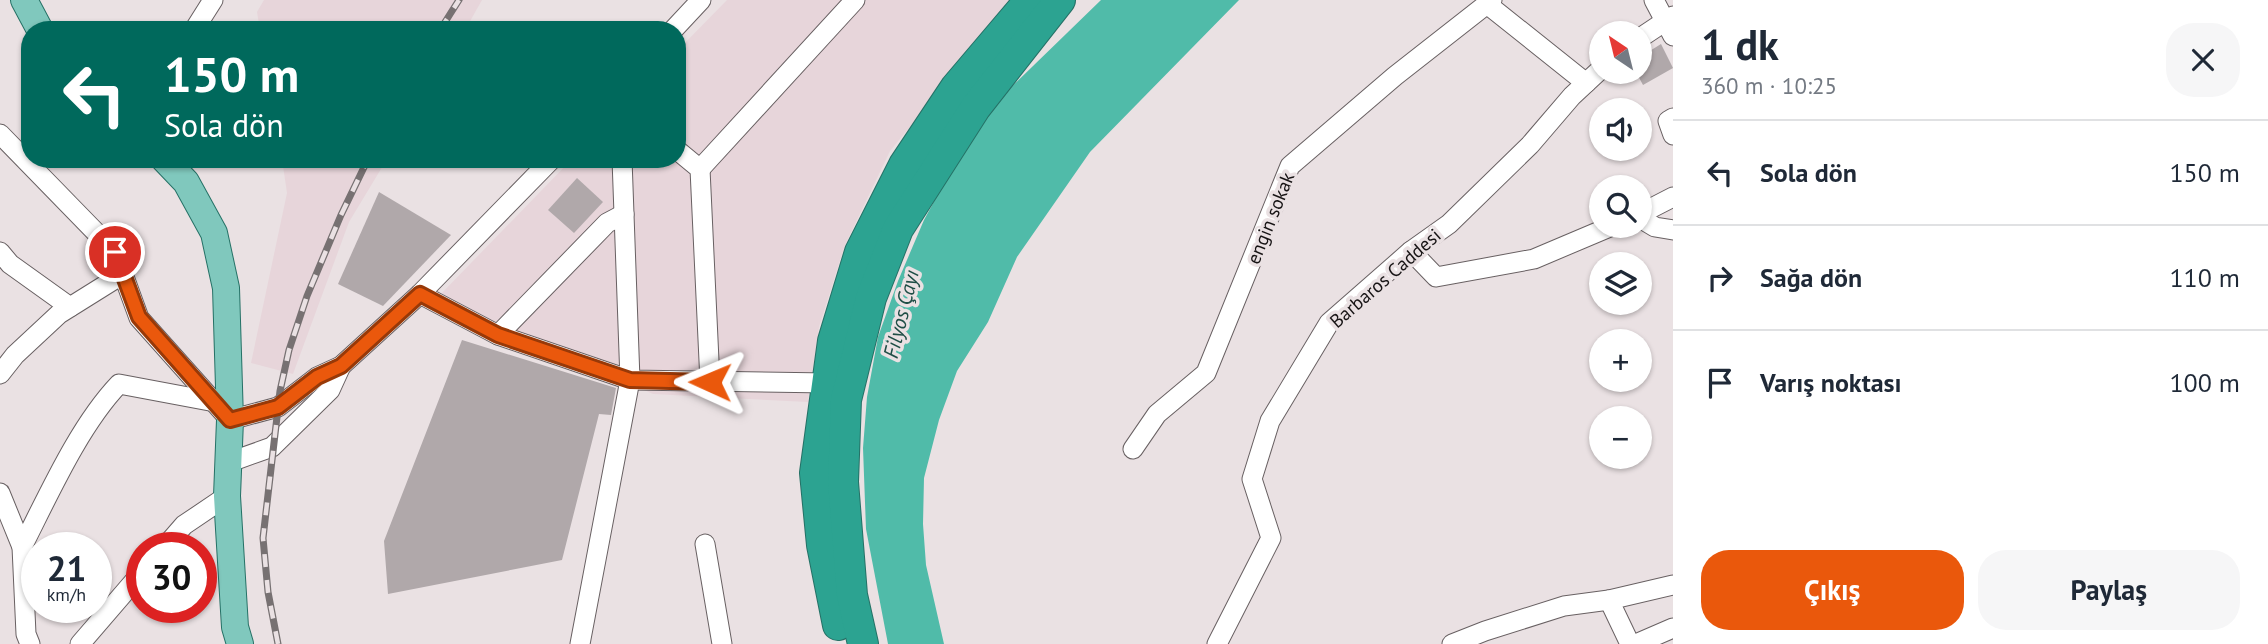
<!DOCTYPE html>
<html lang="tr">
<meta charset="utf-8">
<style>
:root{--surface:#fff;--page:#f6f6f7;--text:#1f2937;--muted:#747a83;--line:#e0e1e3;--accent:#ea580c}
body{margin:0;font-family:"PT Sans",sans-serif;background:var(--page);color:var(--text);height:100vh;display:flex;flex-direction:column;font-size:26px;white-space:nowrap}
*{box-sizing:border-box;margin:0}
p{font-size:23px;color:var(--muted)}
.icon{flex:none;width:38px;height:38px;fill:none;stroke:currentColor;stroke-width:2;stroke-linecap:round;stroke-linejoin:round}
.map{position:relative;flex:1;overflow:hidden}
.side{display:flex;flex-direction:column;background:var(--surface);width:595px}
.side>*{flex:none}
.banner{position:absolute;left:21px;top:21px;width:665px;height:147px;border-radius:28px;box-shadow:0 2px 5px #0004;background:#00695c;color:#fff;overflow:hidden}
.needle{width:46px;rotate:325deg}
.controls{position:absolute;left:1589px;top:21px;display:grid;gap:14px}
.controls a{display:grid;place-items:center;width:63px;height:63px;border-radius:50%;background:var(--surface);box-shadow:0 2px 5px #0004;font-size:35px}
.speed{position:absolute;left:21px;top:532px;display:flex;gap:14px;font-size:35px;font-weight:700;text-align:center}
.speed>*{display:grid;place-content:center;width:91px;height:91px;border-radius:50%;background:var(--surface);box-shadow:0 2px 5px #0004;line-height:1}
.speed small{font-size:18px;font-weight:400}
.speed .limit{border:10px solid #d22;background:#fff;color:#111}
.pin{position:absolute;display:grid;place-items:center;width:60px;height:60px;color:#fff;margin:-30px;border:4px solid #fff;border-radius:50%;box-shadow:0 2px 7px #0007}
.me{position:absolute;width:77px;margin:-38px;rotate:271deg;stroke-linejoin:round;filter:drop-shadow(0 0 5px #0008)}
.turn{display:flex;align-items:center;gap:24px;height:147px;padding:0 28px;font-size:32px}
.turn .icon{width:91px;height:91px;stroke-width:2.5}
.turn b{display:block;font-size:49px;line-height:60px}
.round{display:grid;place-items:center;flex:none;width:74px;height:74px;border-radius:28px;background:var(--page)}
.summary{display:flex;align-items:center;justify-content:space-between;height:119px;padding:0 28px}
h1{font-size:42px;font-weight:800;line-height:52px}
.primary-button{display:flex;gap:14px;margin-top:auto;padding:14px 28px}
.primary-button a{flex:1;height:80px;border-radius:28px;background:var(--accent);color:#fff;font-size:28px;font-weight:800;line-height:80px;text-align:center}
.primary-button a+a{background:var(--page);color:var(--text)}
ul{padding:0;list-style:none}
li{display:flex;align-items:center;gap:21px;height:105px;padding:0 28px;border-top:2px solid var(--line)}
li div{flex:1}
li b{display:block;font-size:26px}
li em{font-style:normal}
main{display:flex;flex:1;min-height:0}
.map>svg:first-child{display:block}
</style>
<main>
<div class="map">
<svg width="1673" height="644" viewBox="0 0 1673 644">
<rect width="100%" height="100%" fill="#eae1e3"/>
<!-- built -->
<g fill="#e7d5da">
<polygon points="264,0 482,0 465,30 260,30 257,12"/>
<polygon points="727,0 1015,0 890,151 845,245 819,327 808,402 653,394 437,298 572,159 677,159 677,51"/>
<polygon points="282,159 387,159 349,222 293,374 251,363 287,193"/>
</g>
<!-- water -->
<polygon fill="#50bba9" points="1101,0 1239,0 1090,152 1017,257 988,322 957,371 939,420 924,478 923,524 926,565 944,644 888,644 866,529 863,448 867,397 878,337 898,281 924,220 956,161 1003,95"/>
<!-- building -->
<g fill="#b0a8aa">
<polygon points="1661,44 1673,68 1643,85 1636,72 1640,72 1640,57"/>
<polygon points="577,178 603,202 574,233 548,210"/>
<polygon points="379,192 451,235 383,306 338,284"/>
<polygon points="462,340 616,388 611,415 599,414 562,560 388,594 384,541"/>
</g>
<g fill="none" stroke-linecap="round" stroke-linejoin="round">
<defs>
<g id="minor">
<polyline points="1654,0 1673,36"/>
<polyline points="1487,4 1586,83"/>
<polyline points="194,30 213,0"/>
<polyline points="673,30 701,0"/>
<polyline points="1640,38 1673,16"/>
<polyline points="1673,118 1668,121 1673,135"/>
<polyline points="0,134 115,252 139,318 230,420 278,407 317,377 341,366 420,294 552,159"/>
<polyline points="677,150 700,169 710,382"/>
<polyline points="622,159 630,380 828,383"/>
<polyline points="700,169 855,0"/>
<polyline points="1640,214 1673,197"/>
<polyline points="1640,218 1655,227 1673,230"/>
<polyline points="1411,251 1436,277 1534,259 1612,226"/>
<polyline points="0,252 10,264 70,307"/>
<polyline points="420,294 498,335 630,380 580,644"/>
<polyline points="498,335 607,223 624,214"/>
<polyline points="0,374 15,355 59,314 123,274"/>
<polyline points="1133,449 1157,414 1206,373 1290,166 1395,76 1492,0"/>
<polyline points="230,462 272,447 330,390 341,366"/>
<polyline points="0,493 22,547 26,634 30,644"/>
<polyline points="705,544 722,644"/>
<path d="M22 547C49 494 79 426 119 384L215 402"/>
<polyline points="164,548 184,525 227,496"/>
<polyline points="1609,600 1630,644"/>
<polyline points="80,644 142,572"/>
<polyline points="1217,644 1271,538 1252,479 1270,421 1329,323 1411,251 1449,224 1530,145 1572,96 1601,69"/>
<polyline points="1452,644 1485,631 1564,606 1609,600 1673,585"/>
<polyline points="1636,644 1673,628"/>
</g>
<g id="major">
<polyline points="24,0 40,30"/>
<polyline points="164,159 186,182 214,233 226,288 230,420 227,496 235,627 240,644"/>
</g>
<g id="highway">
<polyline points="838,625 822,545 815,473 833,341 860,252 904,165 956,87 1030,0"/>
<polyline points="863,644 852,595 843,482 846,400 871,298 898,229 976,107 1060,0"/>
</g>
</defs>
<!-- minor casing -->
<use href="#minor" stroke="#686062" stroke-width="21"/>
<!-- major casing -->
<use href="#major" stroke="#257166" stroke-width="28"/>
<!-- highway casing -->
<use href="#highway" stroke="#257166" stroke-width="32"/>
<!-- minor -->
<use href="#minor" stroke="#fff" stroke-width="19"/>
<!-- major -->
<use href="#major" stroke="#80c8bd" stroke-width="26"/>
<!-- highway -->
<use href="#highway" stroke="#2ca391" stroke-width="30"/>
<defs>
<g id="rail">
<polyline points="440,30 459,0"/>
<polyline points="278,644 268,592 263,538 280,391 289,350 307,296 341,215 368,159"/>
</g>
</defs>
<!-- rail casing -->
<use href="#rail" stroke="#777172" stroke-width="7"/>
<!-- rail -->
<use href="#rail" stroke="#eae1e3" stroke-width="4.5" stroke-dasharray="13" stroke-linecap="butt"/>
</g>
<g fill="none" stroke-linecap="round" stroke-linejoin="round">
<defs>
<polyline id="route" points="115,252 139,317 230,420 278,407 317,377 341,366 420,294 498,335 630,380 710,382"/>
</defs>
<!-- route casing -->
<use href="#route" stroke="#983908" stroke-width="18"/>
<!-- route -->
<use href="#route" stroke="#ea580c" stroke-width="12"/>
</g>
<g text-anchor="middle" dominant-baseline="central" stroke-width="7" stroke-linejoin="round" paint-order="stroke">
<!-- street labels -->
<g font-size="19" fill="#171415" stroke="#eae1e3">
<text transform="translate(1270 218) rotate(-68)">engin sokak</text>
<text transform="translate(1385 278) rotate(-41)">Barbaros Caddesi</text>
</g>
<!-- water labels -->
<g font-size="21" font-style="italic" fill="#1f4e46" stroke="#eae1e3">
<text transform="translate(901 314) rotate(-76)">Filyos Çayı</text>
</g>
</g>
</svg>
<div class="controls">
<a><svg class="needle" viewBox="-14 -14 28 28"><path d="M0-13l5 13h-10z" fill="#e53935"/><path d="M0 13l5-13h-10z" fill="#747a83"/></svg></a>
<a><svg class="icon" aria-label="sound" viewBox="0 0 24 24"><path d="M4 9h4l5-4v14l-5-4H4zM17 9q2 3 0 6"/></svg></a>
<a><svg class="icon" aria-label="search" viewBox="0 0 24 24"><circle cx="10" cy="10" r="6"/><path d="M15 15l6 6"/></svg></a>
<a><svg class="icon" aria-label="layers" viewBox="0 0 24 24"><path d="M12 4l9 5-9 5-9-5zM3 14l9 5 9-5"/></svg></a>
<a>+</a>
<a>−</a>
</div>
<div class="speed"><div>21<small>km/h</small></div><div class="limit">30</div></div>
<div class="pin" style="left:115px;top:252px;background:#d93025"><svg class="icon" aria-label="arrive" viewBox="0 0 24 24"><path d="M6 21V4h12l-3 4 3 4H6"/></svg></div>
<svg class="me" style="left:710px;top:382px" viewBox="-20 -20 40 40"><path d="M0-17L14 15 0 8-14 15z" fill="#ea580c" stroke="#fff" stroke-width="4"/></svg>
<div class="banner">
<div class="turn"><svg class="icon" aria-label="left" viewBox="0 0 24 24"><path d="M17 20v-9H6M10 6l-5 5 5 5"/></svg><div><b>150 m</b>Sola dön</div></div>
</div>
</div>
<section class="side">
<div class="summary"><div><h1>1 dk</h1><p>360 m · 10:25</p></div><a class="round"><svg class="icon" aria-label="close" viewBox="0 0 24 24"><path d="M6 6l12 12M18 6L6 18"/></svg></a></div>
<ul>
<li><svg class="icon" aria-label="left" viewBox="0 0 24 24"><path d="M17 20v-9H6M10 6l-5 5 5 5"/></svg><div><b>Sola dön</b></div><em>150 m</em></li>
<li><svg class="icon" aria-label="right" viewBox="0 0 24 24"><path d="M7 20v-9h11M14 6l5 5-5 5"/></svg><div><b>Sağa dön</b></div><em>110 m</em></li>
<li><svg class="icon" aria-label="arrive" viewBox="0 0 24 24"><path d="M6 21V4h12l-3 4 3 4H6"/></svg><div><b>Varış noktası</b></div><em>100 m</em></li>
</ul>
<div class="primary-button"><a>Çıkış</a><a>Paylaş</a></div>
</section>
</main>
